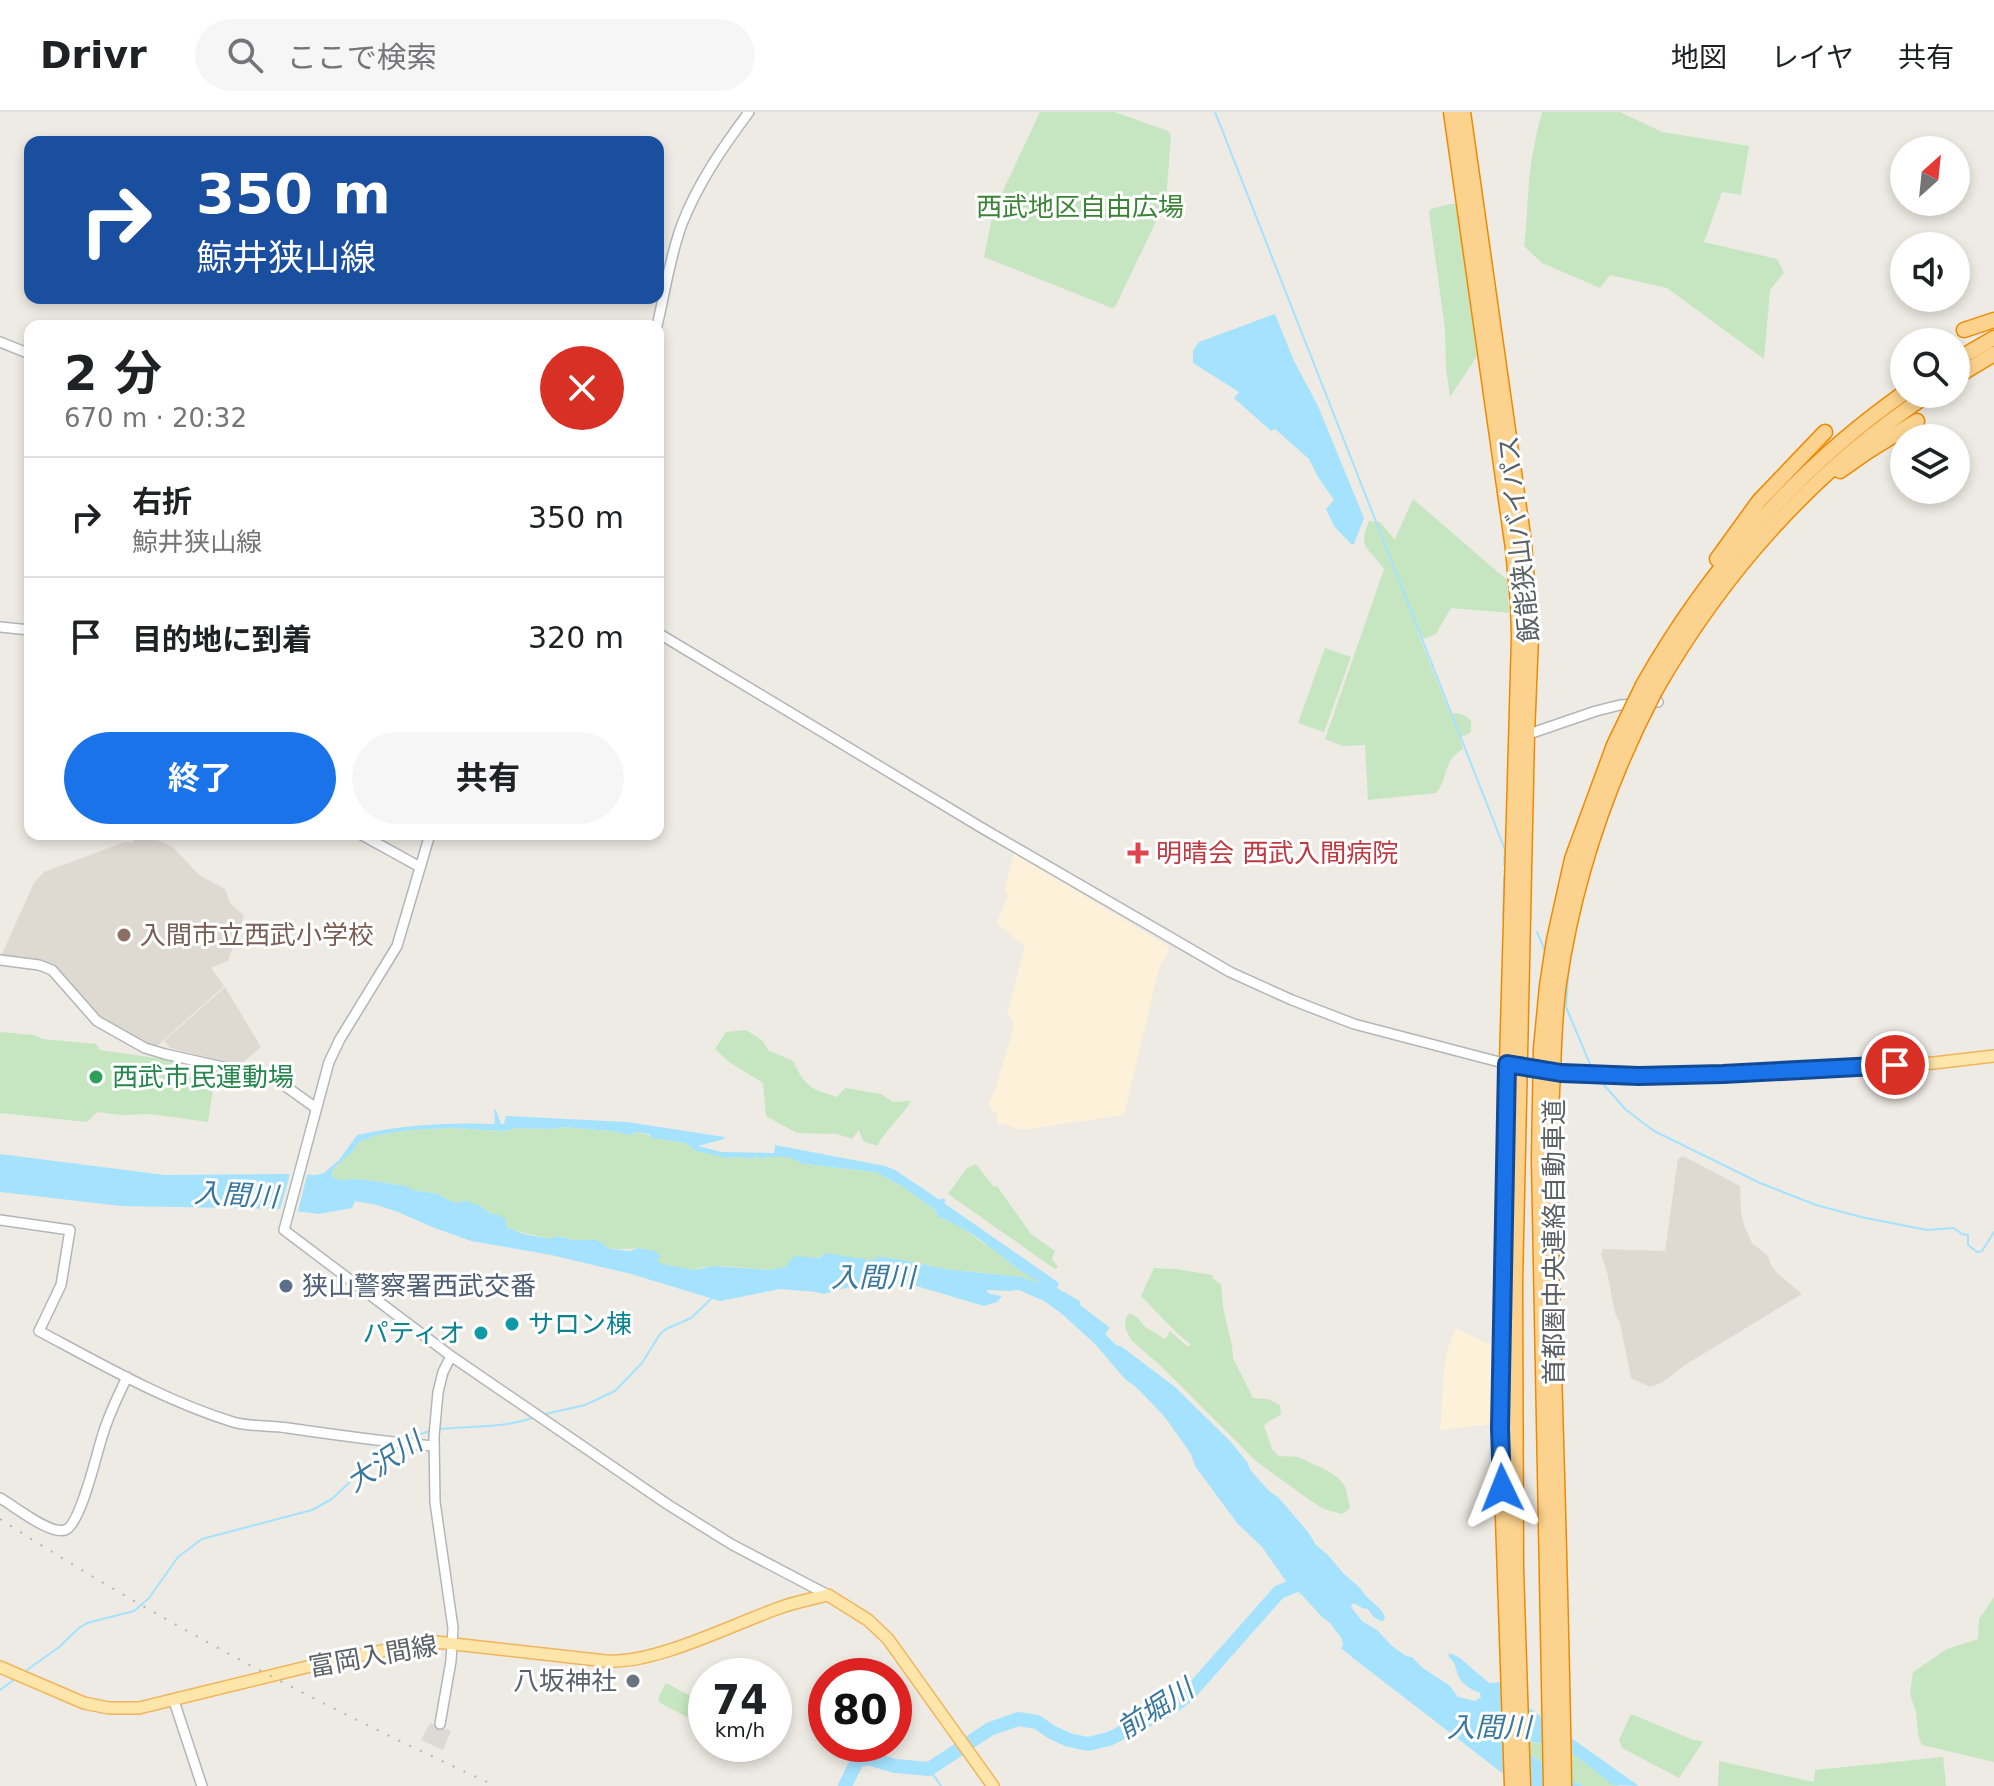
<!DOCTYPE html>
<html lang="ja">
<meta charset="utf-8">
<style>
:root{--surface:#fff;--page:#f6f6f6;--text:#202124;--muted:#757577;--line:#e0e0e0;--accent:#1a73e8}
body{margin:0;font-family:"DejaVu Sans","Noto Sans JP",sans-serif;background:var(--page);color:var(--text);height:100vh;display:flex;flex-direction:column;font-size:30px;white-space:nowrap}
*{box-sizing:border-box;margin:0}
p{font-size:26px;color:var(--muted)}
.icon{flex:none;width:44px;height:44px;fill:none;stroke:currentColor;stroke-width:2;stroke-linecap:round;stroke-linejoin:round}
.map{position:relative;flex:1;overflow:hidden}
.drawer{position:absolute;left:24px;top:208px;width:640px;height:520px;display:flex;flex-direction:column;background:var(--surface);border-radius:16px;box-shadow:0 4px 12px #0003}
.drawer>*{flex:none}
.banner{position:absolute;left:24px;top:24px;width:640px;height:168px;border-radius:16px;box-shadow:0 4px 12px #0003;background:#1a4fa0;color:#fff;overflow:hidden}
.needle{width:52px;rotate:27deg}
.tools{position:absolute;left:1890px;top:24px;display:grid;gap:16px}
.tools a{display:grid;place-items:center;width:80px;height:80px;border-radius:50%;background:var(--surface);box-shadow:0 4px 12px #0003;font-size:40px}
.speed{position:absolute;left:688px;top:1546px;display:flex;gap:16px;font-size:40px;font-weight:700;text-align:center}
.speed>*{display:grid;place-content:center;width:104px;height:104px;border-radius:50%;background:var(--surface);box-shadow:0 4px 12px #0003;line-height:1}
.speed small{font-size:20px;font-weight:400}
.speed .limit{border:12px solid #d22;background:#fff;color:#111}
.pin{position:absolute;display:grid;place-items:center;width:68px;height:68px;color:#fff;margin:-34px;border:4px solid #fff;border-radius:50%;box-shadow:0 2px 8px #0007}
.me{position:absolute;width:88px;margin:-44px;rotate:358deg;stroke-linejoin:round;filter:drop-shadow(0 0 6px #0008)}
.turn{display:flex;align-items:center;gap:28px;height:168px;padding:0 40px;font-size:36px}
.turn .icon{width:104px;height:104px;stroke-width:2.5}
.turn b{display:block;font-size:56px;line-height:68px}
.round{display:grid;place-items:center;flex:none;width:84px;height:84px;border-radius:42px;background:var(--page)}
.head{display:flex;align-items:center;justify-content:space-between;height:136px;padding:0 40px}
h1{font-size:48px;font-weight:700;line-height:60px}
.button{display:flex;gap:16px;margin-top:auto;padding:16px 40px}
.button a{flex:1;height:92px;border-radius:48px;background:var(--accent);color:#fff;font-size:32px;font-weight:700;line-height:92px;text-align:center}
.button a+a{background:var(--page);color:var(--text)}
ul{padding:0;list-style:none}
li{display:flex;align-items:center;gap:24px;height:120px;padding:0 40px;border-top:2px solid var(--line)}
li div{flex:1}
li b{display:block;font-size:30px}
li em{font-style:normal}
header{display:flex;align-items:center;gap:48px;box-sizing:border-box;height:112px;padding:0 40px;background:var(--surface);border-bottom:2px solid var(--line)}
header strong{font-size:38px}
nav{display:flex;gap:44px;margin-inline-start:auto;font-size:28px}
.search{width:560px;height:72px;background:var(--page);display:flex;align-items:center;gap:20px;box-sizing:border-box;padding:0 28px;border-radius:44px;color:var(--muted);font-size:30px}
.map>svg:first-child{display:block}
</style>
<header>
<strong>Drivr</strong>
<div class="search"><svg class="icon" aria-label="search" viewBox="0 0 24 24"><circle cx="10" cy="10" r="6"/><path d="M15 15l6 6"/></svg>ここで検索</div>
<nav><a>地図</a><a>レイヤ</a><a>共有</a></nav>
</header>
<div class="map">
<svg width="1994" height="1674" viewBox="0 0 1994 1674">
<rect width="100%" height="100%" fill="#eeebe4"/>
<!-- commercial -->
<g fill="#fdf1da">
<polygon points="1014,741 1168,834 1169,839 1159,856 1124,1003 1028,1017 1017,1017 1002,1011 1000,1013 997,1012 997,1003 988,992 995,978 1010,929 1014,911 1007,902 1025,834 996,811 1009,783 1004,780"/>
<polygon points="1455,1216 1493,1234 1492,1312 1440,1318 1445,1246"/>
</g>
<!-- industrial -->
<polygon fill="#dddad6" points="430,1611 451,1619 443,1638 421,1628"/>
<!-- education -->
<g fill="#dedad2">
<polygon points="137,724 160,729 173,735 199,763 225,777 230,791 244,804 228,849 211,856 224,874 157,934 141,930 107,911 93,898 56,855 46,850 1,844 34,771 44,760 125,730 132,731"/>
<polygon points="225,875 261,935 240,953 170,936 164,929"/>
<polygon points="1683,1044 1740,1074 1741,1099 1744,1113 1752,1131 1768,1144 1771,1153 1777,1161 1802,1182 1685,1253 1663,1270 1650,1275 1631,1266 1620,1211 1615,1201 1607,1160 1601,1142 1603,1137 1665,1139 1678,1047"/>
</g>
<!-- green -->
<g fill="#c5e6c1">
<polygon points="1040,0 1115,0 1168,19 1171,23 1166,89 1115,195 1112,196 984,145 993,100"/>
<path d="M1542 0H1620L1662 20 1749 34 1741 83 1722 80 1704 130 1777 147 1784 161 1770 178 1764 247 1667 176 1610 163 1600 176 1542 151 1524 134C1527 113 1527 92 1529 70 1531 46 1536 23 1542 0Z"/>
<polygon points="1450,92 1456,92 1477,239 1477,244 1450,285 1446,256 1445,217 1429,100 1431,97"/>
<path d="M1413 387 1507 468 1509 501 1451 496 1436 522 1424 527 1419 518 1418 521 1450 602C1459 600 1464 602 1471 609V620L1460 626 1463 637C1441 650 1449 667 1436 681L1368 688 1365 633 1343 634 1325 627 1384 457C1369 435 1357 438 1369 409L1380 410 1396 429 1395 427Z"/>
<polygon points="1325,536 1351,545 1324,620 1298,611"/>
<path d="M746 918 763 929 768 938 793 949C805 975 811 977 837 985L845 976 881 982 893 990 911 989C901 1006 886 1017 877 1034L863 1029 859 1018 852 1027 837 1022 797 1021 766 1004 763 971 729 950 715 937 726 920Z"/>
<polygon points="0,920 33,923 43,927 96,932 100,938 163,947 175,950 171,961 214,969 208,1010 150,1002 121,1003 97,1000 87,1010 0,1001"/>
<path d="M563 1015 612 1019C626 1024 641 1016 652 1026L686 1031 696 1039 728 1046 741 1045 753 1047 758 1043 765 1045H790L803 1052 876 1060 903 1075 935 1098 936 1102 942 1107 957 1112 983 1131 993 1136 1014 1154 1032 1165 1042 1173 1021 1165 945 1157 898 1147 880 1145 867 1149 863 1146 822 1145 792 1148 785 1155 770 1158 724 1154 703 1155 694 1158 662 1153 657 1148 661 1144C645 1131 625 1140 606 1136 589 1132 573 1127 556 1124L551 1127 512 1118 484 1097 466 1089 455 1091 438 1082 413 1078 395 1072 358 1067 339 1069 331 1064 333 1057 353 1039 359 1030 377 1023 410 1018 451 1016 504 1019 516 1016 551 1017Z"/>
<polygon points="976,1052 994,1075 997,1074 1031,1122 1055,1139 1052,1147 1058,1155 1055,1157 948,1082 967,1056"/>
<path d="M1154 1156 1176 1157 1212 1163 1213 1167 1221 1172 1223 1195 1232 1234 1233 1246 1253 1286 1268 1287 1280 1293 1281 1302C1275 1308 1269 1307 1264 1314L1272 1337 1279 1344 1298 1345 1326 1358 1337 1365 1345 1374 1350 1396 1342 1402 1324 1397 1311 1389 1256 1349 1162 1255 1131 1228 1125 1216 1126 1205 1130 1201 1138 1206 1145 1215 1165 1227 1170 1219 1188 1235 1190 1232 1175 1219 1141 1184Z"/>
<polygon points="1994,1485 1994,1650 1922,1633 1918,1623 1916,1599 1910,1583 1913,1560 1947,1537 1978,1527 1979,1507"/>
<polygon points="666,1571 706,1592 706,1615 660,1591 658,1586"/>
<polygon points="1631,1602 1691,1627 1703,1630 1679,1666 1622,1636 1619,1628"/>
<polygon points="1522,1628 1561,1636 1571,1640 1619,1674 1584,1674 1566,1666 1516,1634"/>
<polygon points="1943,1645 1946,1674 1718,1674 1719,1649 1814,1670 1815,1658"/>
</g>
<!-- water -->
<g fill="#a5e2fe" fill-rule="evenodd">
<polygon points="1275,202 1294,249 1318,294 1364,406 1354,432 1352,433 1334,414 1326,397 1334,388 1318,365 1309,347 1275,317 1271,319 1234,286 1239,280 1193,251 1193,239 1199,230"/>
<path d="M494 998H496L501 1012H504L506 1004 627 1010 724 1025V1027L698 1034 722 1040 774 1041 775 1033 885 1054 895 1058 940 1088 942 1086 946 1088 944 1091 1059 1171 1057 1176 1080 1189V1193L1109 1215V1217L1105 1222 1116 1233 1122 1235 1175 1275 1231 1330 1247 1350 1251 1359 1269 1379 1278 1385 1308 1420 1316 1433 1328 1443 1343 1461 1360 1476 1365 1483 1381 1498 1385 1505 1383 1509C1376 1509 1371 1502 1368 1497L1362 1496 1356 1492H1352L1351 1495 1362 1509 1377 1518 1392 1534 1406 1544 1412 1545 1423 1556 1450 1574 1458 1585 1475 1589 1481 1585 1480 1581C1471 1577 1462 1573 1458 1563 1455 1554 1456 1551 1448 1544L1450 1541 1460 1546 1489 1571 1500 1570 1522 1591 1639 1674 1613 1673 1571 1640 1561 1636 1519 1627 1516 1634 1566 1666 1584 1674H1519L1353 1546 1341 1536 1343 1533 1342 1527 1330 1511 1322 1505 1301 1482 1288 1472 1262 1435 1237 1411 1195 1354 1191 1342 1164 1304 1138 1277 1125 1267 1095 1232 1062 1202 1044 1189 1019 1178 1008 1179 988 1178 986 1179 990 1182 1002 1184 997 1190 984 1194 913 1173 893 1171 845 1176 824 1182 816 1180 780 1177 720 1189 631 1162 551 1143 471 1129 432 1115 398 1100 377 1093 355 1089 352 1096 319 1102 281 1097 121 1094 0 1080V1042L165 1063 285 1062 316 1063 324 1061 339 1048 357 1023C402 1013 447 1010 494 1012L495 1009ZM563 1015 612 1019 629 1023 636 1020 649 1022 652 1026 686 1031 696 1039 727 1046 741 1045 753 1047 758 1043 760 1047 765 1045H789L803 1052 876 1060 903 1075 935 1098 938 1105C967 1115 990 1135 1014 1154 1023 1161 1033 1166 1041 1172L1021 1165 945 1157 898 1147 880 1145 867 1149 863 1146H855L826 1141 820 1146 794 1144 785 1155 770 1158 714 1154 694 1158 662 1152 657 1148 661 1144 655 1139 638 1136 630 1139 610 1137 597 1128H574L556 1124 551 1127C536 1124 519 1123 506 1114V1107L497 1102H491L478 1093 466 1089 455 1091 438 1082 413 1078 405 1074 375 1069 355 1067 339 1068 331 1064 333 1057 353 1039 359 1030 377 1023 410 1018 451 1016 504 1019 516 1016 551 1017Z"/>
</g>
<!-- pier -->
<polygon fill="#eeebe4" points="291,1058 308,1059 297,1103 279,1101"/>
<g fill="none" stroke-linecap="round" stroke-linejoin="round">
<!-- stream -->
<g stroke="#a5e2fe" stroke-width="2">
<polyline points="1215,0 1505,738 1504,753"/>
<polyline points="1504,766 1503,806 1504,807"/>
<polyline points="1537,820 1546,841"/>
<polyline points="1569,851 1566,895 1590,952"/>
<polyline points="1604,973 1625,997 1654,1019 1760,1071 1816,1093 1861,1105 1927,1118 1954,1116 1962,1122 1968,1123 1968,1133 1977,1140 1982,1139 1994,1120"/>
<polyline points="541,1303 585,1293 615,1279 642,1251 660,1222 666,1217 691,1206 711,1187"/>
<path d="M439 1317C471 1314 505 1316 535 1305"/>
<polyline points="410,1329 415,1324 433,1318"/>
<polyline points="24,1560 58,1536 79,1516 87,1511 134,1499 149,1486 178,1445 202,1427 312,1398 332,1387 354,1366 401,1335"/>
<polyline points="0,1578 15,1567"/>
<polyline points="929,1657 941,1674"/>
</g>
<!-- river -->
<polyline stroke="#a5e2fe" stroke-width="14" points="845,1674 857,1649 868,1646 895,1654 929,1657 990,1617 1018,1607 1037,1610 1053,1621 1069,1628 1088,1632 1109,1627 1166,1599 1187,1584 1279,1480 1307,1469"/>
<defs>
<g id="minor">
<path d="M657 214C665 180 670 144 682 112 698 71 723 35 749 0"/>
<polyline points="0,230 30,242"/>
<polyline points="0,515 30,518"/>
<polyline points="658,521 982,716 1230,860 1292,888 1354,912 1507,952"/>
<polyline points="1526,623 1596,599 1620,593 1658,590"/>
<polyline points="360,722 420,755"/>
<polyline points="430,722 397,834 340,927 329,950 284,1118 451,1244 667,1392 731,1432 828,1483"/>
<polyline points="0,848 39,853 52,858 97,909 145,936 165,942 272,966 281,971 316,996"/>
<path d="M0 1108 70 1118 61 1173 39 1219C101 1252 165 1289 233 1310 250 1315 269 1313 288 1316 336 1323 384 1330 434 1334"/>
<path d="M0 1386C14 1394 50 1423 65 1418 81 1413 97 1339 103 1322 109 1302 118 1284 127 1265"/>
<polyline points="174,1589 202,1674"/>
<polyline points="440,1612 451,1549 453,1516 435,1390 434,1324 438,1280 443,1260 451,1244"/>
</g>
<g id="major">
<polyline points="1515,953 1561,961 1639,964 1723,962 1934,951 1994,944"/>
<path d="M0 1555 84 1591 109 1596H139L331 1549 422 1531 436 1530 606 1549C656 1552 731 1513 779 1496 795 1490 812 1487 828 1483L868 1508 888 1527 993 1674"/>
</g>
<g id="highway">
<polyline points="1451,0 1513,437 1518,493 1519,525 1507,952 1508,975 1500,1316 1512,1674"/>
<polyline points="1463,0 1524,431 1531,525 1527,622 1515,1172 1516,1457 1523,1674"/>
<polyline points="1964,218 1994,208"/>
<polyline points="1956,248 1994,226"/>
<polyline points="1956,265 1994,242"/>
<polyline points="1840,359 1867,340 1917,309"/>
<polyline points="1717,447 1759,389 1825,320"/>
<path d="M1643 573C1708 458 1796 357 1904 281"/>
<path d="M1655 579C1723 460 1814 358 1929 282"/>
</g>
</defs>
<!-- minor casing -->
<use href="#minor" stroke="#b2b6b9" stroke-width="12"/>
<!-- major casing -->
<use href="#major" stroke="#f0b55c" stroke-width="14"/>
<!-- highway casing -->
<use href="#highway" stroke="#f08902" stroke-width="17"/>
<!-- minor -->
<use href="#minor" stroke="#fff" stroke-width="9"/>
<!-- major -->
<use href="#major" stroke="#fee6aa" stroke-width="11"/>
<!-- highway -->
<use href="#highway" stroke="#fcd38e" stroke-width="14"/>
<!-- rail -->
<path stroke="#b3b4b5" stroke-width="2" stroke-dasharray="2 10" stroke-linecap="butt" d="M0 1407C158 1509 325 1596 496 1674"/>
<defs>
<g id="highway-bridge">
<polyline points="1551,1674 1539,1047 1541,937 1547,874 1554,828 1572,747 1614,633 1643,573"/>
<path d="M1564 1674C1562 1535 1558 1396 1554 1257 1552 1164 1549 1072 1552 979 1554 943 1554 906 1559 871 1574 768 1607 671 1655 579"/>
</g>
</defs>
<!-- highway-bridge casing -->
<use href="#highway-bridge" stroke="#f08902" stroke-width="17" stroke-linecap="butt"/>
<!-- highway-bridge -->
<use href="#highway-bridge" stroke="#fcd38e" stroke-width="14"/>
</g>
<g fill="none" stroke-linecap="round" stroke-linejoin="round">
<defs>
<polyline id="route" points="1502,1376 1500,1316 1507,952 1561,961 1639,964 1723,962 1895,953"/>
</defs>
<!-- route casing -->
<use href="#route" stroke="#114b97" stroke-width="20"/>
<!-- route -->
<use href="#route" stroke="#1a73e8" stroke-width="14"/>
</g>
<!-- markers -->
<path fill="#e0444e" stroke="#fff" stroke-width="3" d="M1134 729h8v8h8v8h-8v8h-8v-8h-8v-8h8z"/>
<circle fill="#8d6e63" stroke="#fff" stroke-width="3" cx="124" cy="823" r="8"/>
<circle fill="#2e9e5b" stroke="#fff" stroke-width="3" cx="96" cy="965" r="8"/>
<circle fill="#5c6f8a" stroke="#fff" stroke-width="3" cx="286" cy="1174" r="8"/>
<g fill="#0f9aa8" stroke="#fff" stroke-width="3">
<circle cx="512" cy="1212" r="8"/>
<circle cx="481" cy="1221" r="8"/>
</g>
<circle fill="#6b7280" stroke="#fff" stroke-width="3" cx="633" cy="1569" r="8"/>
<g text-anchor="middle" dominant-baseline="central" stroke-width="6" stroke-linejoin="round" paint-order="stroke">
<!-- park labels -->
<g font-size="26" fill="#3b8335" stroke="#fff">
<text x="1080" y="95">西武地区自由広場</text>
</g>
<!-- street labels -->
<g font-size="26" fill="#5c6165" stroke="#fff">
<text transform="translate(1519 427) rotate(-96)">飯能狭山バイパス</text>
<text transform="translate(1554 1130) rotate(-90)">首都圏中央連絡自動車道</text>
<text transform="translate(373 1544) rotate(-10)">富岡入間線</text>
</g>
<!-- health labels -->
<g font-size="26" fill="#be3a42" stroke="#fff" text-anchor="start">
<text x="1156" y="741">明晴会 西武入間病院</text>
</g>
<!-- education labels -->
<g font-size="26" fill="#785e54" stroke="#fff" text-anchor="start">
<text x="140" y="823">入間市立西武小学校</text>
</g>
<!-- leisure labels -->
<g font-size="26" fill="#27864d" stroke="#fff" text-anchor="start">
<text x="112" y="965">西武市民運動場</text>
</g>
<!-- service labels -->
<g font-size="26" fill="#4e5e75" stroke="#fff" text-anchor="start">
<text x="302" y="1174">狭山警察署西武交番</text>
</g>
<!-- culture labels -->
<g font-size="26" fill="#0d838f" stroke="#fff" text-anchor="start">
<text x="528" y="1212">サロン棟</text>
<text x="465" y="1221" text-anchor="end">パティオ</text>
</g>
<!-- worship labels -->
<g font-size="26" fill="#5b616d" stroke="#fff" text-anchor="end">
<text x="617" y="1569">八坂神社</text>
</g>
<!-- water labels -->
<g font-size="28" font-style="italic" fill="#3b789f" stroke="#fff">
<text transform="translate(236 1083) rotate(3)">入間川</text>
<text x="873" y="1165">入間川</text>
<text transform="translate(384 1350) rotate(-33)">大沢川</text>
<text transform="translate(1155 1597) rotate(-33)">前堀川</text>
<text x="1489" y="1615">入間川</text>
</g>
</g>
</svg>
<div class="tools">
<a><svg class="needle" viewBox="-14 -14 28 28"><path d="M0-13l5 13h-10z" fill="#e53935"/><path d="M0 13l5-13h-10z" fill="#757577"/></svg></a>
<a><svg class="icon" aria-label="sound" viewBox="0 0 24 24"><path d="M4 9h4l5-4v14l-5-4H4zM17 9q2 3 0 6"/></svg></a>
<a><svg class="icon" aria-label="search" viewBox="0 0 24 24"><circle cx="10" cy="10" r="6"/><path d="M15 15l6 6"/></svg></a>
<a><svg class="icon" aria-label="layers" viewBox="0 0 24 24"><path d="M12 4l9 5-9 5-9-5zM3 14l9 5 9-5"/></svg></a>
</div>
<div class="speed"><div>74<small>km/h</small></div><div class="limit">80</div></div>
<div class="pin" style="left:1895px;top:953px;background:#d93025"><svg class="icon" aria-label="arrive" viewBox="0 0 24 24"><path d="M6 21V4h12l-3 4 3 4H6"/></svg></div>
<svg class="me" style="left:1502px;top:1376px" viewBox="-20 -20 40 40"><path d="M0-17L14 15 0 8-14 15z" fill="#1a73e8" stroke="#fff" stroke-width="4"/></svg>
<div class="banner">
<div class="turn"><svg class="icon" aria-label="right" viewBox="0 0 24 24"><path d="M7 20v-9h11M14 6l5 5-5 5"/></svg><div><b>350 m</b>鯨井狭山線</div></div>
</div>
<section class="drawer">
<div class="head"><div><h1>2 分</h1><p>670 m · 20:32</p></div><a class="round" style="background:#d93025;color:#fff"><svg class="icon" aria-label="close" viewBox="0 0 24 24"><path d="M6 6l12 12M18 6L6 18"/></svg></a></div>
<ul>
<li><svg class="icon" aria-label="right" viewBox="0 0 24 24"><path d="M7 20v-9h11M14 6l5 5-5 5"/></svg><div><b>右折</b><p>鯨井狭山線</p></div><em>350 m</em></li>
<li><svg class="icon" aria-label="arrive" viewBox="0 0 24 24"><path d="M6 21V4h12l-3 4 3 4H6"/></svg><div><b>目的地に到着</b></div><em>320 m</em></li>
</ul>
<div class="button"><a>終了</a><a>共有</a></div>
</section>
</div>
